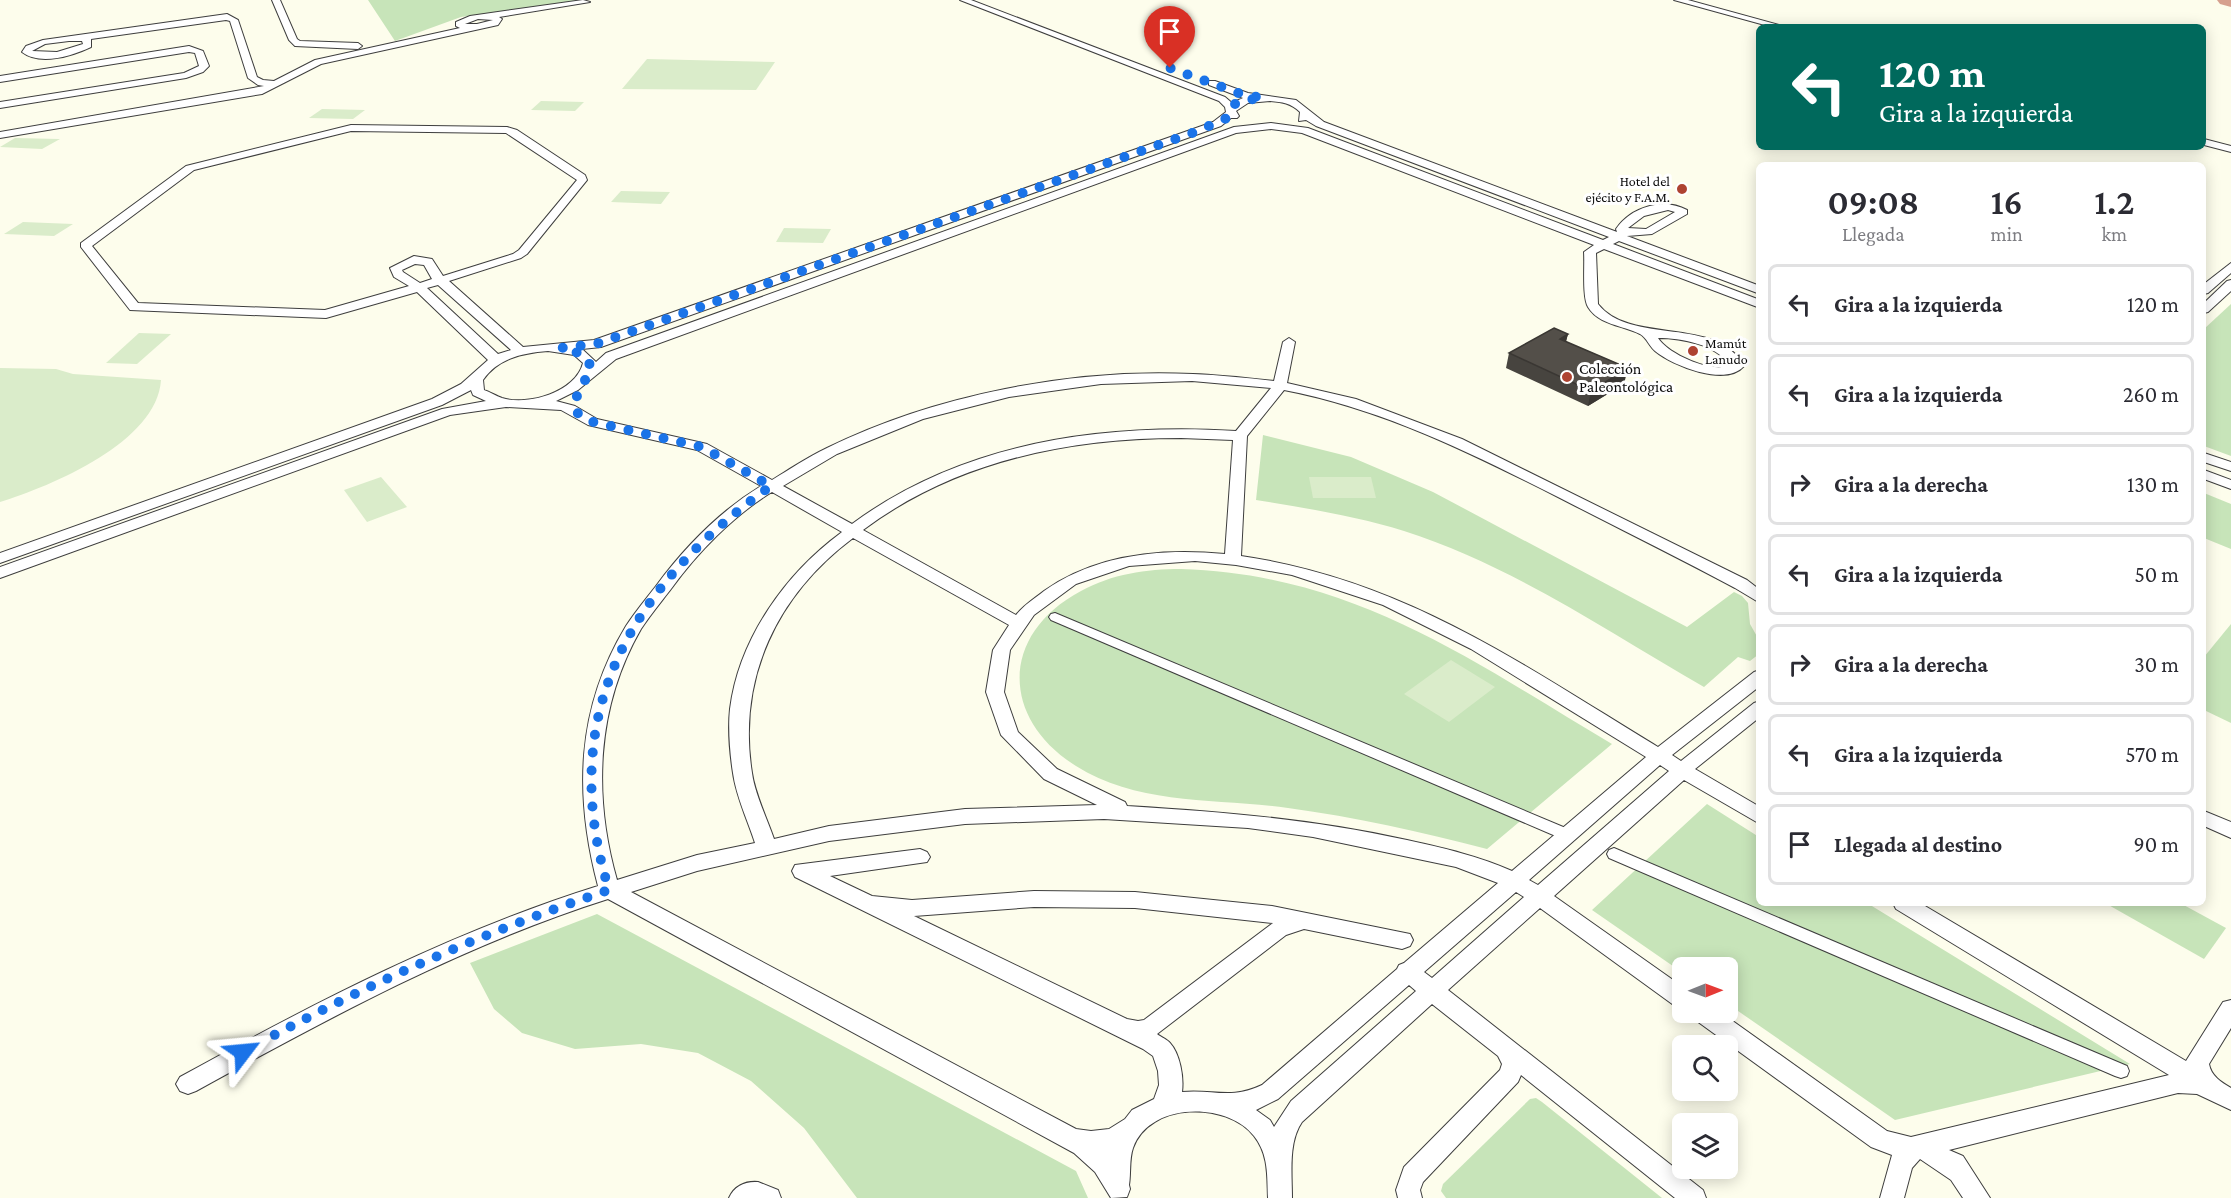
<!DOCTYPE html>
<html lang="es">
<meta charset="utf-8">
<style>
:root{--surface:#fff;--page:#f7f7f7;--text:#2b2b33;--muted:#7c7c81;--line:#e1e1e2}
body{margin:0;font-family:"Crimson Pro",serif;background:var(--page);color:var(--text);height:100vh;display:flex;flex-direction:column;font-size:22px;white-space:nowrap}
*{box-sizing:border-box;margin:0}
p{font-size:20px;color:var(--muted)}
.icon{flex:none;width:33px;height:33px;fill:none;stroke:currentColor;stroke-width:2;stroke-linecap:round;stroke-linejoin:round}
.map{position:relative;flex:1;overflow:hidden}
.side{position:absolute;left:1756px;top:162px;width:450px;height:744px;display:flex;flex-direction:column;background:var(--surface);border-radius:9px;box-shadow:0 3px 15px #0003}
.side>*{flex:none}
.guide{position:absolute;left:1756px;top:24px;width:450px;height:126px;border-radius:9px;box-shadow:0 3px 15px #0003;background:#00695c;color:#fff;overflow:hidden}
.needle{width:39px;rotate:89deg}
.fabs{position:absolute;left:1672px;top:957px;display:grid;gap:12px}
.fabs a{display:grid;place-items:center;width:66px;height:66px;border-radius:9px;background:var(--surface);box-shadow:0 3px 15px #0003;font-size:30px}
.pin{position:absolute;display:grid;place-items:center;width:51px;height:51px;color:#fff;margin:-62px -26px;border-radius:50% 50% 50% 0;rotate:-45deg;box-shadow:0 0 6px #0007}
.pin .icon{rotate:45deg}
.me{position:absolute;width:66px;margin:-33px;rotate:61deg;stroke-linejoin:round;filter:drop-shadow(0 0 4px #0008)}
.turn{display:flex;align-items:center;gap:21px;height:126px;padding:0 24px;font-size:27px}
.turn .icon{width:78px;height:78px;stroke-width:2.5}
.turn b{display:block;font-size:42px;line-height:51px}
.eta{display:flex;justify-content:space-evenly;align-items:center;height:102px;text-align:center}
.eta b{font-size:36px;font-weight:600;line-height:42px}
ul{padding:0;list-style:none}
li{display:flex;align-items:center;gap:18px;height:81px;margin:0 12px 9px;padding:0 12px;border:3px solid var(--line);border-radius:9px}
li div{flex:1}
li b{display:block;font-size:22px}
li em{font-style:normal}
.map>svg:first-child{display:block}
</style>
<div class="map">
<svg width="2231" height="1198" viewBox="0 0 2231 1198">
<rect width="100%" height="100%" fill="#fdfdec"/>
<!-- green -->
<g fill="#c7e4b9">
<polygon points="368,0 579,0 461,17 395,41"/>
<polygon points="2231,304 2231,456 2204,446 2204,329"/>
<path d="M1263 435 1351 457 1433 492 1687 627 1734 592 1742 596 1748 603 1750 624 1759 640V654L1750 661 1738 657 1704 687C1607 631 1511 565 1404 531 1356 516 1305 508 1256 500Z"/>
<polygon points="2204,493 2231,504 2231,549 2204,538"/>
<path d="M1181 569C1353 574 1471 660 1612 744L1487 849C1422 832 1355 817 1288 808 1217 798 1139 806 1076 766 1000 718 1000 634 1081 591 1112 574 1146 569 1181 569Z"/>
<polygon points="2231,624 2231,723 2204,710 2204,657"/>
<polygon points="1707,804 1759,837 1760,903 1867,903 2130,1064 1895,1120 1728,1004 1728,968 1683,968 1683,973 1592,910"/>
<polygon points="2105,903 2180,903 2226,928 2204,959"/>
<polygon points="597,914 1076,1171 1088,1198 857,1198 804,1128 751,1081 698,1053 641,1044 575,1049 522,1033 494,1009 470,963"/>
<polygon points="1536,1098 1542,1102 1662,1198 1446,1198 1441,1191 1443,1184 1530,1099"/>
</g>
<!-- pitch -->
<g fill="#daecca">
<polygon points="647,59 775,62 756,90 622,89"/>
<polygon points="541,101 584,102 575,111 531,110"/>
<polygon points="322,109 365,110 353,119 309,118"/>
<polygon points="15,138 59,139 60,139 42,149 0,147"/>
<polygon points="621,191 670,192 661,204 611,202"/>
<polygon points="23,222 73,224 54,236 4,234"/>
<polygon points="784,228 831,229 823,243 776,242"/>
<polygon points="139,333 171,334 137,364 106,363"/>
<path d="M0 368 56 369 73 374 161 380C157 442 52 486 0 502Z"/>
<polygon points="381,477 407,507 367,522 344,490"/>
<polygon points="1309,477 1371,477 1376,498 1313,498"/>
<polygon points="1451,660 1495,687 1449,722 1404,694"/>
</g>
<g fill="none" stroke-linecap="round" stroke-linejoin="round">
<!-- taxiway -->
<polygon fill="#d6a08e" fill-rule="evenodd" points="2217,0 2231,0 2231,7 2220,4"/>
<defs>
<g id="pedestrian">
<polygon points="1055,613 1568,829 1570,833 1568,837 1563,838 1558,837 1051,620 1049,617 1051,614"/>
<polygon points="1614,848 2127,1066 2129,1071 2127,1076 2121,1078 2115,1076 1609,858 1607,854 1609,850"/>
</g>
<g id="minor">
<polygon points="272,0 280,0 297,39 300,41 358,43 362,46 358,49 295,46 289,40"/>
<path d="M583 0 590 2 499 17 502 19 498 25 321 64 262 94 0 138V132L264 86 258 85 248 78 230 21 226 20 91 39V47C72 56 40 66 22 52L26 46 43 40 227 14 238 20 257 77 263 80 274 81 315 60 460 28 456 26V22L470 16ZM478 19 493 20 477 24H465ZM69 41H82L83 44 57 52 32 51 45 44Z"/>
<path d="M960 0H971L1225 97 1232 103 1243 98 1209 85V81H1215L1248 93 1296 100 1324 122 1617 232 1616 229C1631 207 1663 197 1687 210V214L1652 234 1627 236 1760 286V294L1619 241 1613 244 1760 300V308L1604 249 1596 253 1598 304C1631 346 1717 315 1744 366 1726 387 1673 366 1655 351 1649 346 1647 338 1640 334 1622 325 1599 325 1588 307 1582 297 1585 265 1584 252L1594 245 1302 133 1271 129 1236 133 616 359 578 390 556 401 575 406 597 419 707 444 772 480C790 469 808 457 827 448 934 395 1073 368 1193 374 1220 375 1247 378 1274 381L1283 342 1289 338 1295 342 1287 383 1356 399 1462 439 1747 580 1760 590V603L1735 588C1677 557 1618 528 1560 498 1471 453 1383 409 1284 390L1247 436 1241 556C1405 580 1521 664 1658 747L1754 672 1760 670V686L1672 755 1681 761 1754 703 1760 701V717L1695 769 1760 807V824L1684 780 1554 896 1683 987V1008L1675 1006 1540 908 1448 990 1703 1190 1706 1198H1675L1521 1075 1518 1082 1423 1182 1420 1190 1422 1198H1398L1396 1190 1404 1167 1500 1070 1502 1064 1498 1056 1432 1004 1302 1122C1288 1142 1292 1174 1292 1198H1268C1267 1176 1269 1155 1254 1136 1227 1101 1149 1102 1133 1148 1129 1159 1131 1173 1129 1185L1130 1189 1127 1197 1111 1198 1095 1172 1074 1153 608 899C463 945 329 1018 196 1091L188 1094 180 1091 176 1084 180 1077C314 1003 451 932 598 886 574 795 576 709 626 626 635 612 646 599 656 586 684 548 720 511 761 486L697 450 588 425 561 410 506 407 450 415 0 578V567L442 409 486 401 473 395 471 390 442 405 0 563V553L432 399 461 384 488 360 417 292 326 318 130 310 81 247V243L186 166 351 125 507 127 517 130 585 175 587 180 527 254 521 258 449 281 523 347 594 340 1213 122 1226 112 1225 107 1219 101ZM1270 101C1282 102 1291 103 1300 112L1299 121 1306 120 1316 126 1609 237 1603 240 1308 128 1271 123 1234 127 606 353 596 362 582 349 601 347 1221 126 1231 118H1237L1239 116 1236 111 1248 103ZM351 131 506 133 577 180 519 250 513 254 443 276 432 259 414 256 390 268 394 277 409 286 325 310 138 303 92 246 194 170ZM1668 210 1675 212 1646 229 1628 228 1644 216ZM415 264 424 265 432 279 420 283 403 272 402 270ZM438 285 511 350 498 354 427 288ZM1658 338C1681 338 1715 344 1730 365 1712 374 1668 354 1658 338ZM548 351 574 355 583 363C576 392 528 406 502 398 496 396 490 392 484 390L483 380C498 358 523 353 548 351ZM1192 381 1271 388 1236 431C1102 423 963 442 852 524L783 486 837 454 923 419 1009 397 1101 384ZM1181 438 1233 440 1225 554C1163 548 1096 554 1044 591 1034 599 1024 605 1016 615L863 530C955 461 1068 438 1181 438ZM772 492 842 532C786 573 739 638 730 709 728 728 730 754 733 773 736 796 748 821 755 843L697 855 617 880C593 796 596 707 641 629 650 615 661 602 671 589 697 553 734 515 772 492ZM853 538 1009 625 993 650 986 692 1001 735 1044 779 1097 805 965 809 829 826 774 839C767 818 755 795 752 773 737 678 777 595 853 538ZM1195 561 1236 565 1292 575 1383 605 1471 649 1646 757 1512 871C1479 856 1443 848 1407 840 1312 819 1224 812 1127 806L1125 802 1057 769 1018 732 1004 692 1010 650 1034 615 1076 584 1129 566ZM1660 765 1669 771 1538 885 1529 880ZM1104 819 1248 828 1313 837 1456 867 1498 883 1404 963 1399 965 1397 969 1262 1085C1230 1100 1214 1089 1182 1092 1184 1077 1180 1054 1170 1043 1168 1040 1161 1037 1157 1034L1286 935 1304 929 1402 949 1410 946 1413 940 1410 934 1272 906 1135 892 1034 891 912 900 872 896 830 876 927 862 930 857 927 852 920 849 795 865 792 871 795 877 1143 1049 1153 1056 1158 1071 1159 1085 1154 1099 1132 1110 1125 1119 1109 1129 1091 1131 1076 1129 631 892 697 871 829 841 965 824ZM1516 892 1524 897 1432 978 1424 972ZM1034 907 1135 908 1273 923 1144 1020 1138 1021 1127 1019 914 916ZM1409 985 1416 991 1291 1101 1274 1127 1270 1120 1256 1110 1278 1099Z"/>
<polygon points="1674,0 1688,0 1786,27 1772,27"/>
<polygon points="189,46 203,51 209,66 203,72 186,78 0,108 0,102 184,73 199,66 195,53 189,52 0,82 0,76"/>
<polygon points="2204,139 2231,146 2231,152 2204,145"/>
<polygon points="2231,263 2231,273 2208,293 2204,294 2204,284"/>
<polygon points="2231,280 2231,291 2208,312 2204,313 2204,303 2227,281"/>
<polygon points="2204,453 2231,462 2231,471 2204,462"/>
<polygon points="2204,470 2231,480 2231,489 2204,479"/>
<polygon points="2204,811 2231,822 2231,838 2204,826"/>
<path d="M1893 903H1920L2186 1061 2223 1002 2231 1000V1028L2209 1064C2211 1076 2221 1082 2231 1088V1110L2197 1094 2178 1093 1949 1150 1963 1156 1990 1198H1963L1951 1180 1920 1159 1912 1168 1904 1198H1880L1892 1155 1871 1147 1694 1019 1691 1012H1720L1887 1131 1911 1137 2169 1075 1896 909Z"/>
<path d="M758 1182 778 1190 781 1198H729C734 1186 745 1181 758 1182Z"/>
</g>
</defs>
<!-- pedestrian casing -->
<use href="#pedestrian" stroke="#3e3e3e" stroke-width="2"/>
<!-- minor casing -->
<use href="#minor" stroke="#3e3e3e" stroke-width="2"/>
<!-- pedestrian -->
<use href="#pedestrian" fill="#fff" fill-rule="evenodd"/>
<!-- minor -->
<use href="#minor" fill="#fff" fill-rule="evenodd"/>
</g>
<!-- wall -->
<polygon fill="#47443f" points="1568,334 1566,341 1624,384 1588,406 1506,368 1509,353"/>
<!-- shaded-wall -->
<g fill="#3a3733">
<polygon points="1568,334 1564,349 1560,339"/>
<polygon points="1628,368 1624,384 1588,406 1591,391"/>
</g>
<!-- building -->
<polygon fill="#534f49" stroke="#3a3733" stroke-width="1.5" points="1554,328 1568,334 1560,339 1628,368 1591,391 1509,353"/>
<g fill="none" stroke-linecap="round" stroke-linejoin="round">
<!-- route -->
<path stroke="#1a73e8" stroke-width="10" stroke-dasharray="0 18" d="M243 1052C361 987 481 933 609 890 555 716 630 586 771 486L702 447 593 422C556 411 587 385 591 366L582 354 561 348 596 344 1195 132 1227 118 1235 104 1247 100 1263 98 1241 94 1170 68"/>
</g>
<!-- markers -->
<g fill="#ae4331" stroke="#fff" stroke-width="2">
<circle cx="1682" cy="189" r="6"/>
<circle cx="1693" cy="351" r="6"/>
<circle cx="1567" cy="377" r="6"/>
</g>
<g text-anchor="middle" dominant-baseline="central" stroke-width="6" stroke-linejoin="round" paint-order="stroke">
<!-- far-poi labels -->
<g font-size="14" fill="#0b0b0b" stroke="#fff" text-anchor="end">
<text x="1670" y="181">Hotel del<tspan x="1670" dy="16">ejécito y F.A.M.</tspan></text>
<text x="1705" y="343" text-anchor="start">Mamút<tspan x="1705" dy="16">Lanudo</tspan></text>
</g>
<!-- poi labels -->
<g font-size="16" fill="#0b0b0b" stroke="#fff" text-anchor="start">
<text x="1579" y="368">Colección<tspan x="1579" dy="18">Paleontológica</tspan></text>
</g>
</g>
</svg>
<div class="fabs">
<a><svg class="needle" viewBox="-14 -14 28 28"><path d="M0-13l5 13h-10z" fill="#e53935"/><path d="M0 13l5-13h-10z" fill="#7c7c81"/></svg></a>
<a><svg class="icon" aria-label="search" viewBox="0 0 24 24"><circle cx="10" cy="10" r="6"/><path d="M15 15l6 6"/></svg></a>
<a><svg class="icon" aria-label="layers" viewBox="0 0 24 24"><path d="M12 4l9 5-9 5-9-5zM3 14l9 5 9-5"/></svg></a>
</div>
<div class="pin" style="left:1170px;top:68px;background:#d93025"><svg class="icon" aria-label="arrive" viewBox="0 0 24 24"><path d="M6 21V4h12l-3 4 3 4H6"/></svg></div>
<svg class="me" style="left:243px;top:1052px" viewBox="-20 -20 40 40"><path d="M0-17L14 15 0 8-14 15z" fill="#1a73e8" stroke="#fff" stroke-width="4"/></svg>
<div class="guide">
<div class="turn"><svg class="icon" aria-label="left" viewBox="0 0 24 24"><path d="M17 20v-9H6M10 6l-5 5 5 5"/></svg><div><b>120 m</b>Gira a la izquierda</div></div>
</div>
<section class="side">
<div class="eta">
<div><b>09:08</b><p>Llegada</p></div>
<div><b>16</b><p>min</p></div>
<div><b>1.2</b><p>km</p></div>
</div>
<ul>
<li><svg class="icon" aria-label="left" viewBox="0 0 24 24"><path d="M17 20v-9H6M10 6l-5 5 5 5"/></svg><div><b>Gira a la izquierda</b></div><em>120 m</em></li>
<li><svg class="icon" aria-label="left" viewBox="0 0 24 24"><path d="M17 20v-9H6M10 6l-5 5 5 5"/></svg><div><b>Gira a la izquierda</b></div><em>260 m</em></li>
<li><svg class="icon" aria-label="right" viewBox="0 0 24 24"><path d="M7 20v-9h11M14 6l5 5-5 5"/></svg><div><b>Gira a la derecha</b></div><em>130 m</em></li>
<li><svg class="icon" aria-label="left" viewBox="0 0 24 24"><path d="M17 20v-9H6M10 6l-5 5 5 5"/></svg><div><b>Gira a la izquierda</b></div><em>50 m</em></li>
<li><svg class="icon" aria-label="right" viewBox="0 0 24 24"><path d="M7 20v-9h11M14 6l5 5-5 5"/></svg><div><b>Gira a la derecha</b></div><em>30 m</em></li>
<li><svg class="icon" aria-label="left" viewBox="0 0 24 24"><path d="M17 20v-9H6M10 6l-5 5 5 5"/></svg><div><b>Gira a la izquierda</b></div><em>570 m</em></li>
<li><svg class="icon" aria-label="arrive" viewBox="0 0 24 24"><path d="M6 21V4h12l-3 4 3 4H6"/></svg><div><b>Llegada al destino</b></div><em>90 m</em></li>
</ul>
</section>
</div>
